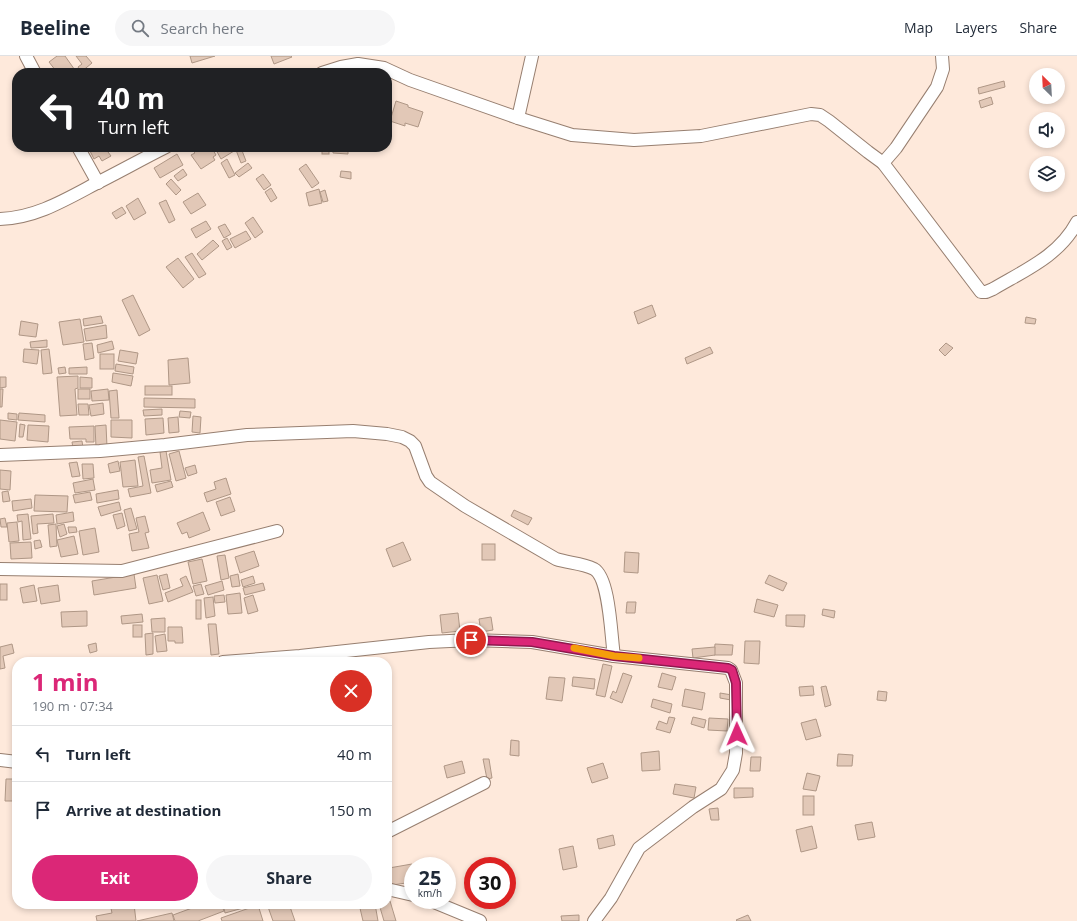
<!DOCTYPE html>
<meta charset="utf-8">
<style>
:root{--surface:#fff;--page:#f6f6f7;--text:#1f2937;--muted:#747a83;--line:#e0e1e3;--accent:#db2777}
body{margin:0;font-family:"Open Sans",sans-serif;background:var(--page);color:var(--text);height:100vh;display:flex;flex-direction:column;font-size:15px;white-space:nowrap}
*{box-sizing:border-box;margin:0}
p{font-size:13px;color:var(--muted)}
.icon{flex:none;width:22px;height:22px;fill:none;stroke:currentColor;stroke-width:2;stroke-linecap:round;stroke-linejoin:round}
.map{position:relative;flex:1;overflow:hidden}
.details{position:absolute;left:12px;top:601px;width:380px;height:252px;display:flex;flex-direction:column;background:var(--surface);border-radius:16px;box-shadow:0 2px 6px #0003}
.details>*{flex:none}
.top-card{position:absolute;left:12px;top:12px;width:380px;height:84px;border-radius:16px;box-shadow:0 2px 6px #0003;background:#202124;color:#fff;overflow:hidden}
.needle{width:26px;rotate:336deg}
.tools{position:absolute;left:1029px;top:12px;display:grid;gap:8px}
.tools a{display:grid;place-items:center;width:36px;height:36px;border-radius:50%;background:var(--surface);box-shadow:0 2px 6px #0003;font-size:20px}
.speed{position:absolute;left:404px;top:801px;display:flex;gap:8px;font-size:20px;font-weight:700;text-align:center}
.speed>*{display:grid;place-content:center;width:52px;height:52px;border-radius:50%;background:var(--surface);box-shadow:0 2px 6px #0003;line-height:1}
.speed small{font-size:10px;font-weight:400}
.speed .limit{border:6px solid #d22;background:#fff;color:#111}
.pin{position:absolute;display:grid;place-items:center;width:34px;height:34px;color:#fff;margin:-17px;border:2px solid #fff;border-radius:50%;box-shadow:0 1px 4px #0007}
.me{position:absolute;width:44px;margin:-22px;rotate:359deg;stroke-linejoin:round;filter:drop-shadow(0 0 3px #0008)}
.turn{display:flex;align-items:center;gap:14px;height:84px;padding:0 20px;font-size:18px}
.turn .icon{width:52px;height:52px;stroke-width:2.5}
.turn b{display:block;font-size:28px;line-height:34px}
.round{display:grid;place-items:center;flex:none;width:42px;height:42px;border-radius:21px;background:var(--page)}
.summary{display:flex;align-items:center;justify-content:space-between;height:68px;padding:0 20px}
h1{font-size:24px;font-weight:700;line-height:30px;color:var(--accent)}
.cta{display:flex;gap:8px;margin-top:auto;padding:8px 20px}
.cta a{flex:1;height:46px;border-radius:24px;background:var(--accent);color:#fff;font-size:16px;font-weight:700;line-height:46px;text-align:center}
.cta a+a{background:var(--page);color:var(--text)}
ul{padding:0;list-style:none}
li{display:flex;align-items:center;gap:12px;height:56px;padding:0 20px;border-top:1px solid var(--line)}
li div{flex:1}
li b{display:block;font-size:15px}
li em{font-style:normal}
header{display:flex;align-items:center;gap:24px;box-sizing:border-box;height:56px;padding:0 20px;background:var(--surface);border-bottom:1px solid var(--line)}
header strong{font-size:19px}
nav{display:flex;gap:22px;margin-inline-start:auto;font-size:14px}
.search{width:280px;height:36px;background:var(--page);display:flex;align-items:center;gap:10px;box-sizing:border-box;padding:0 14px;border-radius:22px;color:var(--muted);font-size:15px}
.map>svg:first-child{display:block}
</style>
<header>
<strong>Beeline</strong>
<div class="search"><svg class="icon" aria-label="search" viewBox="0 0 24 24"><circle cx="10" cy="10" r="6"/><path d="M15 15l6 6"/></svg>Search here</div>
<nav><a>Map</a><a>Layers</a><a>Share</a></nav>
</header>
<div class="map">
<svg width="1077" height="865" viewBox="0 0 1077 865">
<rect width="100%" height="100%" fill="#fee9db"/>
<!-- building -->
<g fill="#e2c8b7" stroke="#af9786">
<polygon points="57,0 65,0 77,17 55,17 56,15 49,6"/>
<polygon points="76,0 86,0 92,7 81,16 78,11 82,8"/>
<polygon points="190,0 215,0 192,7"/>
<polygon points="271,0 291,0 292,1 274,8"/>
<polygon points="1004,25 1005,31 979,38 978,32"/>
<polygon points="991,41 993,48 981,52 979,45"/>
<polygon points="396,45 408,49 408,51 423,56 418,71 405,67 405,70 390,65"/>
<polygon points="88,91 113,91 114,93 108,96 111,100 102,105 99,100 94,103"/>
<polygon points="199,91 211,91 216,99 213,101 215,104 201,113 191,99 195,97 193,95"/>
<polygon points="217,91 232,91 234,95 221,103 215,92"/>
<rect x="322" y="91" width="7" height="7"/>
<polygon points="333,91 348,91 348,98 333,97"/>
<polygon points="241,92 246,105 241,107 236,94"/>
<polygon points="177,98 183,109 160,122 154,112"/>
<polygon points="227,103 235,119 229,122 221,107"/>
<polygon points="248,107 252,112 239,121 235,117"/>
<polygon points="306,108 319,127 312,132 299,113"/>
<polygon points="183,113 187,119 178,125 174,120"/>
<polygon points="341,115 351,116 351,123 340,121"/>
<polygon points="263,118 271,129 264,134 256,123"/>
<polygon points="171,123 181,134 176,139 166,128"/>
<polygon points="271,132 277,142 271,146 265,136"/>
<polygon points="319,133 322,147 309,150 306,137"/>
<polygon points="325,134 328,145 323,146 320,136"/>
<polygon points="198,137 206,149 191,158 183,146"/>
<polygon points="138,142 146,157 134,164 126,150"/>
<polygon points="166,144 175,164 169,167 159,147"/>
<polygon points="122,151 126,157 116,163 112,157"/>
<polygon points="253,161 263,176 255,182 245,167"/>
<polygon points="206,165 211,173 196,182 191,173"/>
<polygon points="225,168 231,178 224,182 218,171"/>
<polygon points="246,175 251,183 235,192 230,183"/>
<polygon points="227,182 232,191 227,194 222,185"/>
<polygon points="213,184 219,190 202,204 197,198"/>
<polygon points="192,197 206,218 199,222 185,201"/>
<polygon points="178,202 194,223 183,232 166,211"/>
<polygon points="133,239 150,274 139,280 122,244"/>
<polygon points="652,249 656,260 638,268 634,256"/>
<polygon points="101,260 103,267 84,270 83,263"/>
<polygon points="1026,261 1036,263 1035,268 1025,267"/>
<polygon points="80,263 84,286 63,289 59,266"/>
<polygon points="21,265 38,268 36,281 19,279"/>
<polygon points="106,269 107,282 86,285 84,273"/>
<polygon points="47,284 47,291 31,292 30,286"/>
<polygon points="112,285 114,293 98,297 97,289"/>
<polygon points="92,287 94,302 85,304 83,288"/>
<polygon points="946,287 953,292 945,300 939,294"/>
<polygon points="710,291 713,297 687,308 685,302"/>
<polygon points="24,293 39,294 37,308 23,306"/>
<polygon points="49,293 52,317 43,318 41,294"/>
<polygon points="120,294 138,297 136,308 118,305"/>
<rect x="100" y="298" width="14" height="15"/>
<polygon points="188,302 190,327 169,329 168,304"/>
<polygon points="116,308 134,311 133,318 115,315"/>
<polygon points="65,311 66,317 59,318 58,312"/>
<polygon points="87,311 87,318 69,318 69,312"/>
<polygon points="113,317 133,320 131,330 112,326"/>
<polygon points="78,320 78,332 75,333 77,359 60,360 57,321"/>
<polygon points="0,321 6,321 6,331 0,332"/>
<polygon points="80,321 92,322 92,332 80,332"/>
<rect x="145" y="330" width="27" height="9"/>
<polygon points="0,333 3,333 2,351 0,351"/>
<rect x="78" y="333" width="12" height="10"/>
<polygon points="108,333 109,344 92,345 91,335"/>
<polygon points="117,334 119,362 111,362 109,335"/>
<polygon points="144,342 195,343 195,352 144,351"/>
<polygon points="103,347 104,358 91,360 89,349"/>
<polygon points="78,348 88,348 89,359 79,359"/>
<polygon points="162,353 162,359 144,360 143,354"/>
<polygon points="180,355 191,356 190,362 179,361"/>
<polygon points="8,357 17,358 17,364 8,363"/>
<polygon points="19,357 45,359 45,366 18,364"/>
<polygon points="193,360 201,361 200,377 192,376"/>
<polygon points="178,361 179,376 169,377 168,362"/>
<polygon points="163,362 164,377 146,379 145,363"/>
<polygon points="0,364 17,366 15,385 0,383"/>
<polygon points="111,364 132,364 132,382 111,381"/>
<polygon points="20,368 25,369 23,381 19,381"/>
<polygon points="28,369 49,370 48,386 27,384"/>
<polygon points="106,369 107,391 96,391 95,370"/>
<polygon points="94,370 94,386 86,386 86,383 70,383 69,371"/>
<polygon points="82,385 83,392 73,392 72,386"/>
<polygon points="166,395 171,424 152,427 150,414 162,412 160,396"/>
<polygon points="179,395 186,422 176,425 169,398"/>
<polygon points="144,400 151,437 130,441 128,433 143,430 138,401"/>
<polygon points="135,404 138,430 123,431 120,406"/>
<polygon points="118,405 120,415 110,417 108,408"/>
<polygon points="77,406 80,420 72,421 69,407"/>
<polygon points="82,408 93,408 94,422 83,423"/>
<polygon points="195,409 197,417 188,420 185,412"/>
<polygon points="0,414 11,415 10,434 0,433"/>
<polygon points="226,422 231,438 207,446 204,437 216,433 214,426"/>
<polygon points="93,423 95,434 75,437 73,427"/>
<polygon points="171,425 173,431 157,436 155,429"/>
<polygon points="118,434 119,443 97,447 96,438"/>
<polygon points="8,435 10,445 3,446 2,436"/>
<polygon points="90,436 92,444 75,447 73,439"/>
<polygon points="35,439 68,440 67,456 34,455"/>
<polygon points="230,441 235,455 221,460 216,446"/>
<polygon points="31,443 32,452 13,455 12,445"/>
<polygon points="119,446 121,454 101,460 98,451"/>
<polygon points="131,452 137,473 129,475 124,454"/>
<polygon points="514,454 532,462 528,469 511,460"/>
<polygon points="73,456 74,465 57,468 56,459"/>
<polygon points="203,456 210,474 189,482 187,476 182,478 177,467"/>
<polygon points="122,457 125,470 117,473 113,459"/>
<polygon points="28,458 31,483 23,484 22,465 18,466 17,459"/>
<polygon points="53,458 54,467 37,468 38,477 33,478 31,460"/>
<polygon points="145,460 149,476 145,477 149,492 132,495 129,478 139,476 136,462"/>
<polygon points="5,462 7,471 1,471 0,463"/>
<polygon points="17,466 19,485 9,486 7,467"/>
<polygon points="56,468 57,490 50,491 48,469"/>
<polygon points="64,468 67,478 60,481 57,470"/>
<polygon points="68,471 76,471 77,476 69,477"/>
<polygon points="95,472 99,496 83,499 79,475"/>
<polygon points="74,480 78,498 61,501 57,484"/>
<polygon points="40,484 42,491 35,493 34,485"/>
<polygon points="31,486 32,502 11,503 10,487"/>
<polygon points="403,486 411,504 393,511 386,493"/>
<rect x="482" y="488" width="13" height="16"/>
<polygon points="254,495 259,510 240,517 235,501"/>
<polygon points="625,496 639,497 638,517 624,516"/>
<polygon points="225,499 229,522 221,524 217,500"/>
<polygon points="202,503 207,525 193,528 188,506"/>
<polygon points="134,518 136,532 94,539 92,525"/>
<polygon points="167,518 170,532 163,534 159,520"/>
<polygon points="238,518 240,530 232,531 230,520"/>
<polygon points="157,519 163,545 149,548 143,522"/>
<polygon points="769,519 787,527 783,535 765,527"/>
<polygon points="186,520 193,536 168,546 165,537 183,530 180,523"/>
<polygon points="253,520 255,527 243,531 241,524"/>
<polygon points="222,525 224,534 208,539 205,530"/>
<polygon points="263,527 265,534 245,539 243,532"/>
<rect x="0" y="528" width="7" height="16"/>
<polygon points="201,528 204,538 196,540 193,530"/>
<polygon points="34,529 37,545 23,547 20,532"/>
<polygon points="58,529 60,545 41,548 38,532"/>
<polygon points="240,537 242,557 228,558 226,539"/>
<polygon points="224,539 225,546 215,547 214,540"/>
<polygon points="253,539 258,555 248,558 244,542"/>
<polygon points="213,541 215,560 206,562 204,542"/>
<polygon points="757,543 778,549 774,561 754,556"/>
<rect x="196" y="544" width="5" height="19"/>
<polygon points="627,546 636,546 635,557 626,557"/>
<polygon points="823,553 835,555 834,562 822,559"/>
<polygon points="87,555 87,570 62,571 61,556"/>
<polygon points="458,557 460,575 442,577 440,559"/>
<polygon points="142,558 143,566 122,568 121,560"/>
<polygon points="786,559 805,559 804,571 786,570"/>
<polygon points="491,561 493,574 481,576 479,563"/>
<polygon points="165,562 165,576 152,576 151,563"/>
<polygon points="208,568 216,568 219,598 211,599"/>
<rect x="133" y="569" width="9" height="12"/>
<polygon points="168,571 182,571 183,587 175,587 175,585 168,585"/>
<polygon points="153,577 153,598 146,599 145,578"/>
<polygon points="165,578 167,595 157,596 155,580"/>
<polygon points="745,585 760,585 759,608 744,607"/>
<polygon points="96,587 97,595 90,597 88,589"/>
<polygon points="12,588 14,597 3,600 5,612 0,613 0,591"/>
<polygon points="715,588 733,589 732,599 714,599"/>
<polygon points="715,591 715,599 693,602 692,593"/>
<polygon points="603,608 612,610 605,641 596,639"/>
<polygon points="623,617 632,620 622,647 610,642 613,635 616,637"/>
<polygon points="662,617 676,621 672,634 658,631"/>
<polygon points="549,621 565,622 562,645 546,643"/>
<polygon points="573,621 595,623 594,633 572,630"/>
<polygon points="813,630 814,639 800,640 799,631"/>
<polygon points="826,630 831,649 825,651 821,631"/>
<polygon points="685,633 705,637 702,654 682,650"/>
<polygon points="878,635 887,636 886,645 877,644"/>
<polygon points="720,637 732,639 731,644 720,642"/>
<polygon points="653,643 672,648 670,657 651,651"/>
<polygon points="669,661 675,662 670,677 656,673 659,665 667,668"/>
<polygon points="693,661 706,664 704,672 691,668"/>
<polygon points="709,662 728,663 727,675 708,674"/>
<polygon points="816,663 821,680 806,684 801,667"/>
<polygon points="511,684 519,685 519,700 510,699"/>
<polygon points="659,695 660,714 642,715 641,697"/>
<polygon points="838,698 853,699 852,710 837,710"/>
<polygon points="751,701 761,701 760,715 750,715"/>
<polygon points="483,703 489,703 492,722 487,723"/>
<polygon points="462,705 465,717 447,722 444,710"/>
<polygon points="603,707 608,722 592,727 587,712"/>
<polygon points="807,717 820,720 816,735 803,733"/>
<polygon points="6,723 17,723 17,745 5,745"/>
<polygon points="675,728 696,731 694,742 673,738"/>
<polygon points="734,732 753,732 753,741 734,742"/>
<rect x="803" y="740" width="11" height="19"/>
<polygon points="718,752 719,764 711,764 709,753"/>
<polygon points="872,766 875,781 858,784 855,769"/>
<polygon points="812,770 817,792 801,796 796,774"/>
<polygon points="613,779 615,789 599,793 597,783"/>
<polygon points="573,790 577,811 563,814 559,793"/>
<polygon points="412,808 413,826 392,829 389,812"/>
<polygon points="390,845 396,865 384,865 379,848 387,848 387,846"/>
<polygon points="110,848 134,848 136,865 97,865 96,860 112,857"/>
<polygon points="203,848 221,848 224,855 198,865 175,865 173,859"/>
<polygon points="223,848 258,848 225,857"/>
<polygon points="267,848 289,848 295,865 273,865"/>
<polygon points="359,848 375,848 378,865 363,865"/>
<polygon points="258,849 263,865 222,865 221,862"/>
<polygon points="172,857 174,865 137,865"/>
<polygon points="579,859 579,865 562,865 561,860"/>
<polygon points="748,859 751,865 737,865 736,864"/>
</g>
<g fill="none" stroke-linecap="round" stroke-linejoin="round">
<defs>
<g id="minor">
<polyline points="26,0 35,17"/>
<polyline points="322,17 341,11 358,8 384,12 410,24 518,62 572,79 634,84 701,80 811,58 820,59 829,65 868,96 883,107 896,92 937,31 943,13 942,0"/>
<polyline points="518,62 532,0"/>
<polyline points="78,91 98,127"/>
<path d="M883 107 981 236H986L993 233C1025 214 1059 200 1077 166"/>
<path d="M0 163C35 162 65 144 95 128 119 116 142 103 166 91"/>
<path d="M0 399 100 395 165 389 247 379 353 375 387 378 402 381 410 385 415 390 426 420 430 426 465 450 556 503C568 507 582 507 594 513 610 522 611 582 614 600"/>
<polyline points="0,513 122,515 277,475"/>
<polyline points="223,606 300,600 429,586 471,584 532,586 614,600 728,612 731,614 736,627 736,697 733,714 721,733 693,751 639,792 611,842 594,865"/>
<polyline points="0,704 17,706"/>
<polyline points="387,776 484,727"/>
<polyline points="387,833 413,839"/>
<polyline points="429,844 480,865"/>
</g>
</defs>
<!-- minor casing -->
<use href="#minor" stroke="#977f70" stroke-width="14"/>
<!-- minor -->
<use href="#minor" stroke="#fff" stroke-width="12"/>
</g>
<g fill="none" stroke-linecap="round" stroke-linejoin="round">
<defs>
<polyline id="route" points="471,584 532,586 614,600 728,612 732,614 736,627 737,678"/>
</defs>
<!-- route casing -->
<use href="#route" stroke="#8e194d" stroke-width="10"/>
<!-- route -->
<use href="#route" stroke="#db2777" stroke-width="7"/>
<!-- slow -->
<polyline stroke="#f59e0b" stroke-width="7" points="574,592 614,600 639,602"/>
</g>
</svg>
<div class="tools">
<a><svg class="needle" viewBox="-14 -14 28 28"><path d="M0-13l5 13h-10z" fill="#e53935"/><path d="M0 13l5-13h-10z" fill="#747a83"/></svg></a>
<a><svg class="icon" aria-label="sound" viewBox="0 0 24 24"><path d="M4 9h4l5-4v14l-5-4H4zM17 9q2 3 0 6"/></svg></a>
<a><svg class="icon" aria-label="layers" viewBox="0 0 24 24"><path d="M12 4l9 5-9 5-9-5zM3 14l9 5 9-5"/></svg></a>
</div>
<div class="speed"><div>25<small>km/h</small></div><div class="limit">30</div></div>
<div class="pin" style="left:471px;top:584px;background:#d93025"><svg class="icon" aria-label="arrive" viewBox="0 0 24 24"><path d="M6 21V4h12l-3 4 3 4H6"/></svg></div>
<svg class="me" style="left:737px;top:678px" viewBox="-20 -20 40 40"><path d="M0-17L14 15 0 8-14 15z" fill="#db2777" stroke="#fff" stroke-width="4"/></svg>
<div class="top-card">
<div class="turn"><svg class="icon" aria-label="left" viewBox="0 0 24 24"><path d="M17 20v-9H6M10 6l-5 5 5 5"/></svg><div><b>40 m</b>Turn left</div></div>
</div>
<section class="details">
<div class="summary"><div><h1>1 min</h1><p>190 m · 07:34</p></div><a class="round" style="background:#d93025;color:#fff"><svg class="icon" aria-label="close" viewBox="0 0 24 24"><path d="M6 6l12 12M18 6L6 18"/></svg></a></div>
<ul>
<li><svg class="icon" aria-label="left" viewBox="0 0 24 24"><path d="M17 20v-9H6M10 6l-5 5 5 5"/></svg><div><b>Turn left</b></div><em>40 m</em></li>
<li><svg class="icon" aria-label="arrive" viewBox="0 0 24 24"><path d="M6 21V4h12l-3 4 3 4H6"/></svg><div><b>Arrive at destination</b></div><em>150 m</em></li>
</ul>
<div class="cta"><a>Exit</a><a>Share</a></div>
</section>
</div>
